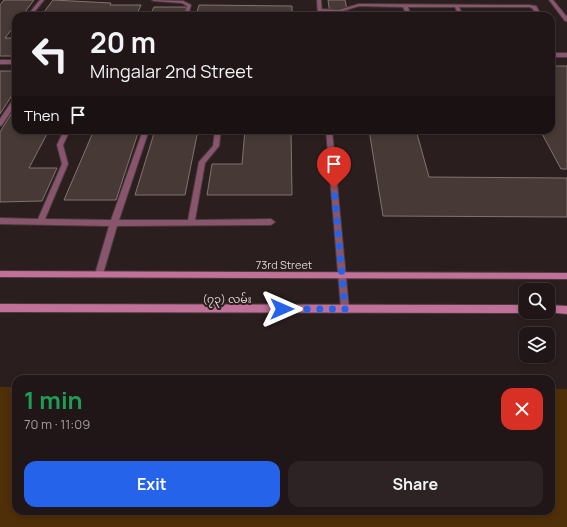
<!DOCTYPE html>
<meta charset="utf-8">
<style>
:root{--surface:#201617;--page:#2d2324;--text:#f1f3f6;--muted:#a29fa1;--line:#3d3536;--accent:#2563eb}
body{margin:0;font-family:Manrope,"Noto Sans Myanmar",sans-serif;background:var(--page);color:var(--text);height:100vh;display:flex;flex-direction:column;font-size:15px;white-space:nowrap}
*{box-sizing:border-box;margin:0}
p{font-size:13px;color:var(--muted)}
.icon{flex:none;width:22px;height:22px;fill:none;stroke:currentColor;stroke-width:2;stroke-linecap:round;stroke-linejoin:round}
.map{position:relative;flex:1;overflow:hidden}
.panel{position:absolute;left:12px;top:375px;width:543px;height:140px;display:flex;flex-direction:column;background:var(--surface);border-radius:12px;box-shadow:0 2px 6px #0003,0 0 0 1px var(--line)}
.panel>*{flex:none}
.banner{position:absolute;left:12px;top:12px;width:543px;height:122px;border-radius:12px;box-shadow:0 2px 6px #0003,0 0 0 1px var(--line);background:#201617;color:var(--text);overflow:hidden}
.tools{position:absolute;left:519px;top:283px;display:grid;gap:8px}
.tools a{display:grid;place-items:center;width:36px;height:36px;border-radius:8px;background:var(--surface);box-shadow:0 2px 6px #0003,0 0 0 1px var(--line);font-size:20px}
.pin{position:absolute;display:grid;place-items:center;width:34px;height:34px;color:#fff;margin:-41px -17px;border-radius:50% 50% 50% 0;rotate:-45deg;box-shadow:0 0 4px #0007}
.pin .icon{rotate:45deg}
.me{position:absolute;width:44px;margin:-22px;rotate:90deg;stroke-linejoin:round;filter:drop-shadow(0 0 3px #0008)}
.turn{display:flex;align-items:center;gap:14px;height:84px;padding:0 12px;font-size:18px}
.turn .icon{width:52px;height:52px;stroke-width:2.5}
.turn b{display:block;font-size:28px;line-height:34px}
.then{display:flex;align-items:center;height:38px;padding:0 12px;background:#0003;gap:8px;font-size:15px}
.round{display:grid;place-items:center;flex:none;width:42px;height:42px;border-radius:12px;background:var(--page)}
.summary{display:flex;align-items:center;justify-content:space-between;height:68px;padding:0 12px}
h1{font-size:24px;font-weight:700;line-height:30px;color:#1e9e55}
.button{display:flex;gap:8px;margin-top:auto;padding:8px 12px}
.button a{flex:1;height:46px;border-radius:12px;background:var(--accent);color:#fff;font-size:16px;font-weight:700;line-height:46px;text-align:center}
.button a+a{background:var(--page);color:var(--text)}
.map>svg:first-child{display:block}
</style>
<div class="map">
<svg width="567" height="527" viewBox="0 0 567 527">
<rect width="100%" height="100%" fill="#2b1e1f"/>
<!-- green -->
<polygon fill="#4f2f07" points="0,387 16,387 16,511 551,511 551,389 567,389 567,527 0,527"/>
<!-- building -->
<g fill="#473a36" stroke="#81736e">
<polygon points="4,0 34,0 22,16 16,16 16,24 5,38 16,38 16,56 0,56 0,5"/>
<polygon points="53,0 111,3 110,5 141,5 136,16 41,16"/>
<polygon points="328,0 345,0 348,14 330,15"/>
<polygon points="199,5 292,6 292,16 196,16"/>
<polygon points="154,7 186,7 184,16 150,16"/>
<polygon points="551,66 567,66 567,169 561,169 540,130 551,130"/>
<polygon points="0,71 16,71 16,89 0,114"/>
<polygon points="16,106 16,130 49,130 29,168 57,168 42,201 0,202 0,132"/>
<polygon points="94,130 139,130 116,200 64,200"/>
<polygon points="155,130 198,130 185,195 135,195"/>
<polygon points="245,130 291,130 292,195 207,195 212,164 242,164"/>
<polygon points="369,130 416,130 429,177 567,178 567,217 383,216"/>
</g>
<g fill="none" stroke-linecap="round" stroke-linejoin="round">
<defs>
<g id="service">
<polygon points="40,0 44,0 31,16 27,16"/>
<polygon points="152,0 183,1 191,5 188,16 184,16 187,6 182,3 154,1"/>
<polygon points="359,4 529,5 536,6 542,16 538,16 532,8 529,7 459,7 463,16 459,16 455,7 408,7 411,16 407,16 403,7 359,6 339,12 320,11 318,10 320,9 339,10"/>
<polygon points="16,97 16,104 2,125 0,126 0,119 14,98"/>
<polygon points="64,130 70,130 63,145 68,164 45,219 111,220 143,130 149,130 119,220 188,220 199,162 213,146 215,130 221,130 219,146 205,163 195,220 271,219 275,222 271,225 117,226 103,274 102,276 96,276 95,274 109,226 0,224 0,218 38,219 62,164 57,145"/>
</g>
<g id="minor">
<polygon points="317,0 321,0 322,16 318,16"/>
<polygon points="549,0 553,0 567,17 567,21 565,21"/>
<rect x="551" y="53" width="16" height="4"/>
<rect x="0" y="60" width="16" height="4"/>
<polygon points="326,130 332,130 349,309 348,312 345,313 342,312 341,309"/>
</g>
<g id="secondary">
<polygon points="0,271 567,273 567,279 0,277"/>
<polygon points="0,304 526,305 526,312 528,312 526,313 0,312"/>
<polygon points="548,305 567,306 567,314 546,312 548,312"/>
</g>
</defs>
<!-- service casing -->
<use href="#service" stroke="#483b3c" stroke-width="2"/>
<!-- minor casing -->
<use href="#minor" stroke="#483b3c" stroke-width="2"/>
<!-- secondary casing -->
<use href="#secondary" stroke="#483b3c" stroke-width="2"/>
<!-- service -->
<use href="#service" fill="#88556d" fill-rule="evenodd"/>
<!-- minor -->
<use href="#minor" fill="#88556d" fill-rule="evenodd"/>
<!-- secondary -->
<use href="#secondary" fill="#c17098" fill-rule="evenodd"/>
</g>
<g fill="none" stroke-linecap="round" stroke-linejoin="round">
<!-- route -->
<polyline stroke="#2563eb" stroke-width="7" stroke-dasharray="0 12.6" points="282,309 345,309 334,188"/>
</g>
<g text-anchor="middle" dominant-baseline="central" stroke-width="4" stroke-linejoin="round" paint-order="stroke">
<!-- street labels -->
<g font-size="11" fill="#dfd6d6" stroke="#2b1e1f">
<text x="284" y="264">73rd Street</text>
<text x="227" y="298">(၇၃) လမ်း</text>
</g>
</g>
</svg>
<div class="tools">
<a><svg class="icon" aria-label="search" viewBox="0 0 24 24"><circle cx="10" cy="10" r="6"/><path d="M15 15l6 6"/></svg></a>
<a><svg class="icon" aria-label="layers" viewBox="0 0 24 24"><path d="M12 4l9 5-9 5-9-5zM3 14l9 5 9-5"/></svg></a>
</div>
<div class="pin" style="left:334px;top:188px;background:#d93025"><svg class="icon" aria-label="arrive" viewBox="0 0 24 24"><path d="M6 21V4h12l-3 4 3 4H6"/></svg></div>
<svg class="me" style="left:282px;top:309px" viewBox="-20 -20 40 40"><path d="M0-17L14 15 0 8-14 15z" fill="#2563eb" stroke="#fff" stroke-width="4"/></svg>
<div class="banner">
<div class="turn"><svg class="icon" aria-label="left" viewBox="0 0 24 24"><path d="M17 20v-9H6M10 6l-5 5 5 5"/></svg><div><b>20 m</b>Mingalar 2nd Street</div></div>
<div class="then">Then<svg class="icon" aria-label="arrive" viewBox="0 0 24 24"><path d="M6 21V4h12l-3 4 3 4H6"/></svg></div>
</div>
<section class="panel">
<div class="summary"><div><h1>1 min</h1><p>70 m · 11:09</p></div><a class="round" style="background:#d93025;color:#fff"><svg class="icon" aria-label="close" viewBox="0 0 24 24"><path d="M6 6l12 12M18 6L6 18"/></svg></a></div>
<div class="button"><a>Exit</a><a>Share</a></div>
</section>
</div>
